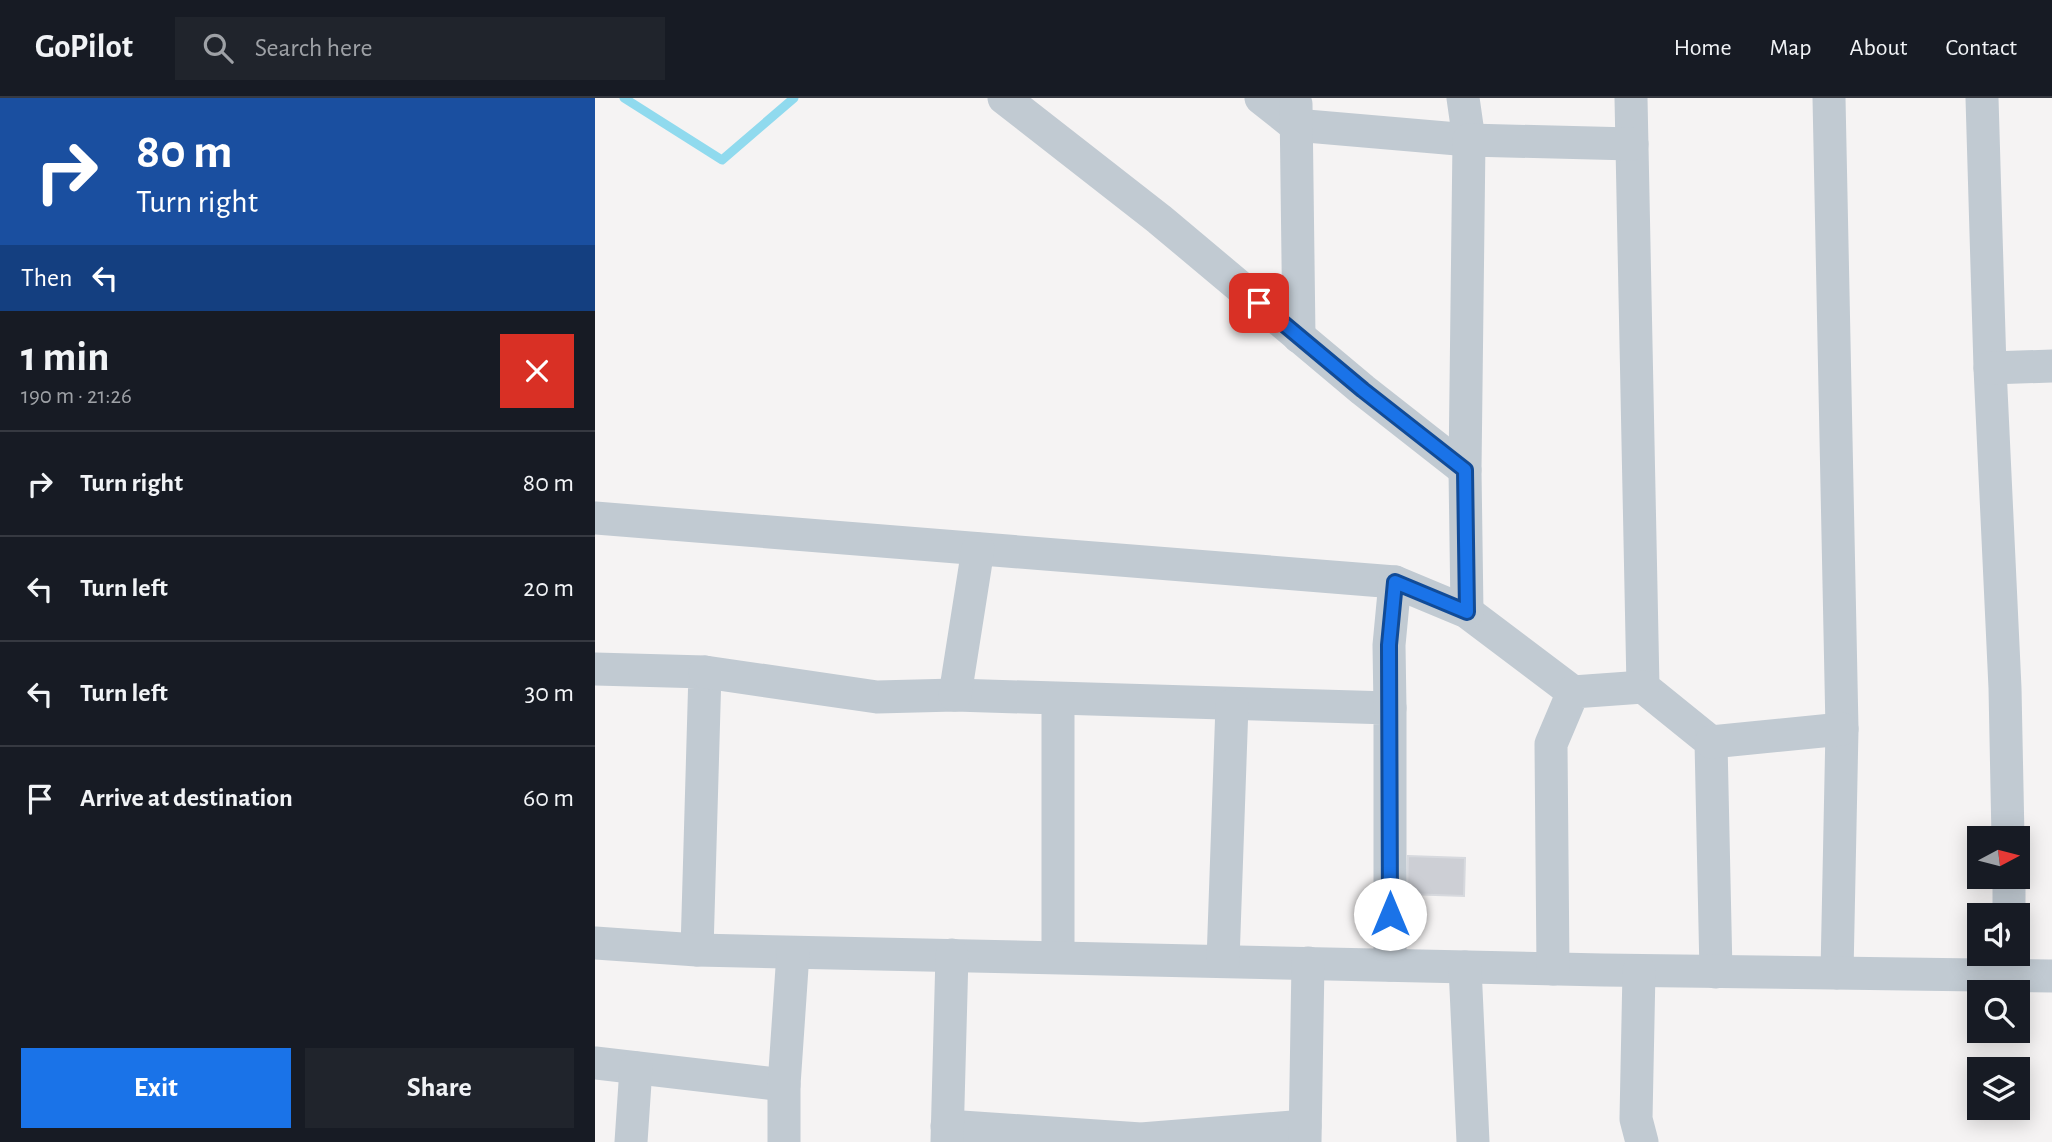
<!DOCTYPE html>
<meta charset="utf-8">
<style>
:root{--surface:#171b24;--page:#20242c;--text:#f1f3f6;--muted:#9ea1a6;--line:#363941;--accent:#1a73e8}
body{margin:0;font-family:"Alegreya Sans",sans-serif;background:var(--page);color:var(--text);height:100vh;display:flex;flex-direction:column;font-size:26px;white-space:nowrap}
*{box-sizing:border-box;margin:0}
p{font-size:23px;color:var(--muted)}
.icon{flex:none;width:38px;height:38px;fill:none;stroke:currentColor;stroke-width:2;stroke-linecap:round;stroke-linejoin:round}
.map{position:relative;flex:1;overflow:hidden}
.drawer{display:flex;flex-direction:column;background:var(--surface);width:595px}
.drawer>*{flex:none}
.hud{background:#1a4fa0;color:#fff;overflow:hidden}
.needle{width:46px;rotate:83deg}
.tools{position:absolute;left:1372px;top:728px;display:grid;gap:14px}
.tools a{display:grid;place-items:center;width:63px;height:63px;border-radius:0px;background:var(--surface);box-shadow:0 4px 18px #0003;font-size:35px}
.pin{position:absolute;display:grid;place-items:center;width:60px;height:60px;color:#fff;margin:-30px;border-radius:14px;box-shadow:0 4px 10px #0006}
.me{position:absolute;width:77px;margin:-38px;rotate:0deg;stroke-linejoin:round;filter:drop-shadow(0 0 5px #0008)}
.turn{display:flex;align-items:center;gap:24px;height:147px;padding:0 21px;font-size:32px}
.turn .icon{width:91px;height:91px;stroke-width:2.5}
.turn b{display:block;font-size:49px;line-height:60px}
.then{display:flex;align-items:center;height:66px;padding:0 21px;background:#0003;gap:14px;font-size:26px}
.round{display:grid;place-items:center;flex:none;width:74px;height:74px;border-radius:0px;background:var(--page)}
.headline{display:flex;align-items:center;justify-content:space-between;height:119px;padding:0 21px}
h1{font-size:42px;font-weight:700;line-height:52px}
.button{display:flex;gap:14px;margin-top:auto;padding:14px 21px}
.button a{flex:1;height:80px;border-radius:0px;background:var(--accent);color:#fff;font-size:28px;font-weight:700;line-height:80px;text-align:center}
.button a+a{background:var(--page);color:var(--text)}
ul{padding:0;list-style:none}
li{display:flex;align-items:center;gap:21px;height:105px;padding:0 21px;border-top:2px solid var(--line)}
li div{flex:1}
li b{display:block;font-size:26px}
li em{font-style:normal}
header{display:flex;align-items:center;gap:42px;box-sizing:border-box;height:98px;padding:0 35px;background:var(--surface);border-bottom:2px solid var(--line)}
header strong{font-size:33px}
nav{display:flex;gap:38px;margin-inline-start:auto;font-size:24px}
.search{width:490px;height:63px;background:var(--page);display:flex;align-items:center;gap:18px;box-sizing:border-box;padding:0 24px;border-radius:0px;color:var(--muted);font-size:26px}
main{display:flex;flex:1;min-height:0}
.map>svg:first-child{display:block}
</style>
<header>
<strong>GoPilot</strong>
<div class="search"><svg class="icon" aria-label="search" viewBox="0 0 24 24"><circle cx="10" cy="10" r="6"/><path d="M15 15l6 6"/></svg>Search here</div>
<nav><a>Home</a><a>Map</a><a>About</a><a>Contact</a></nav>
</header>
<main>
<section class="drawer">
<div class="hud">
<div class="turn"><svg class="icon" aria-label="right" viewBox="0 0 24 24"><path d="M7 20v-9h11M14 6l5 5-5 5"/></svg><div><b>80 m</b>Turn right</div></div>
<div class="then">Then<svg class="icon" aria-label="left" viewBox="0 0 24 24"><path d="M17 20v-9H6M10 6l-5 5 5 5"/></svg></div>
</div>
<div class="headline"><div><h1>1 min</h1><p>190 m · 21:26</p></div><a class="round" style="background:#d93025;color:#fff"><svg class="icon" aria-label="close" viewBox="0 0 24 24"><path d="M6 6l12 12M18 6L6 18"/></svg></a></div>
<ul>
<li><svg class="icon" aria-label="right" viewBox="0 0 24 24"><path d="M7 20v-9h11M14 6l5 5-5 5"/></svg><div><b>Turn right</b></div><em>80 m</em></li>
<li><svg class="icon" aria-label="left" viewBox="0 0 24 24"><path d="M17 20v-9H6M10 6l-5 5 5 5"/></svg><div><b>Turn left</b></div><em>20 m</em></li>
<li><svg class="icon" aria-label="left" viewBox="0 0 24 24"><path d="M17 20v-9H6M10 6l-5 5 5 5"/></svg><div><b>Turn left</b></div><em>30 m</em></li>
<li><svg class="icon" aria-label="arrive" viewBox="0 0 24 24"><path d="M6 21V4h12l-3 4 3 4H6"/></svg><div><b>Arrive at destination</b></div><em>60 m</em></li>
</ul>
<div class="button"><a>Exit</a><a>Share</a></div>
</section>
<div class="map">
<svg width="1457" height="1044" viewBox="0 0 1457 1044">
<rect width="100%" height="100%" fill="#f5f3f3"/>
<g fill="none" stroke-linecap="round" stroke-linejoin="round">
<!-- stream -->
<polyline stroke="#90daee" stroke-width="9" points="29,0 127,62 199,0"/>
</g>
<!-- building -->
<polygon fill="#cdcfd5" stroke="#d7d9de" stroke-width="2" points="813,758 870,760 869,798 812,796"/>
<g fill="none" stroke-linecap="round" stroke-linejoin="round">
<!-- minor -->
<g stroke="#c1cad2" stroke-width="33">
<polyline points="409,0 564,121 768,292 870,372"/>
<polyline points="666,0 700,27 874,42 868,0"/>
<polyline points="1036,0 1048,589 1116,644 1121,874"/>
<polyline points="1234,0 1247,631 1242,875"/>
<polyline points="1387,0 1395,270 1410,590 1413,740"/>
<polyline points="701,6 704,239"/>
<polyline points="1395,270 1457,268"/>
<polyline points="0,420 800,484 872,514 978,594"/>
<polyline points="872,514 870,372 874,42 1037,46"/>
<polyline points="0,571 110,574 102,852"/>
<polyline points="110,574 282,599 360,597 795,610 795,867"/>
<polyline points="360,597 383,451"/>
<polyline points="463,602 463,859"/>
<polyline points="795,610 794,547 800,484"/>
<polyline points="1116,644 1247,631"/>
<polyline points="1414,779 1414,817"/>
<polyline points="0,845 102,852 1008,872 1457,878"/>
<polyline points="628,863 637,607"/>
<polyline points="870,869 878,1044"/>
<polyline points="958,871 956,646 978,594 1048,589"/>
<polyline points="1044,873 1041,1021 1047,1044"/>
<polyline points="0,965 189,987"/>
<polyline points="352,1028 546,1041 710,1028"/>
<polyline points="36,1044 41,970"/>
<polyline points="189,1044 189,987 198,855"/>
<polyline points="352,1044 357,857"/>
<polyline points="710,1044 713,865"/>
</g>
</g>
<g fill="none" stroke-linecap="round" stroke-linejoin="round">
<defs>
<polyline id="route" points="664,205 768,292 870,372 872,514 800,484 794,547 795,816"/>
</defs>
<!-- route casing -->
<use href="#route" stroke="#114b97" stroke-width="18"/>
<!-- route -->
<use href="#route" stroke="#1a73e8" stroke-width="12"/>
</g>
</svg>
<div class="tools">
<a><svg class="needle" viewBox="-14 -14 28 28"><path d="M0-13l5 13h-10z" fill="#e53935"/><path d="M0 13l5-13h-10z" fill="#9ea1a6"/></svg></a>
<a><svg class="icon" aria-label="sound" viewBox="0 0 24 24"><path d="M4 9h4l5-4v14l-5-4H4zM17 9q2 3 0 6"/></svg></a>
<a><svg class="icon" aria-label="search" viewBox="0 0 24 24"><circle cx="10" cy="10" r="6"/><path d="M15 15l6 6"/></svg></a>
<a><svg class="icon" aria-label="layers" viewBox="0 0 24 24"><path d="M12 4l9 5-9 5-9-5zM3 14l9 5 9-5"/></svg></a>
</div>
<div class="pin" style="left:664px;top:205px;background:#d93025"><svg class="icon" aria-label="arrive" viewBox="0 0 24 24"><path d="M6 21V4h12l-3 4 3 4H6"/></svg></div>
<svg class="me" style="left:795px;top:816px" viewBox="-20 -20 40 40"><circle r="19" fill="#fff"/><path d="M0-13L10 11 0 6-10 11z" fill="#1a73e8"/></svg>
</div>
</main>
